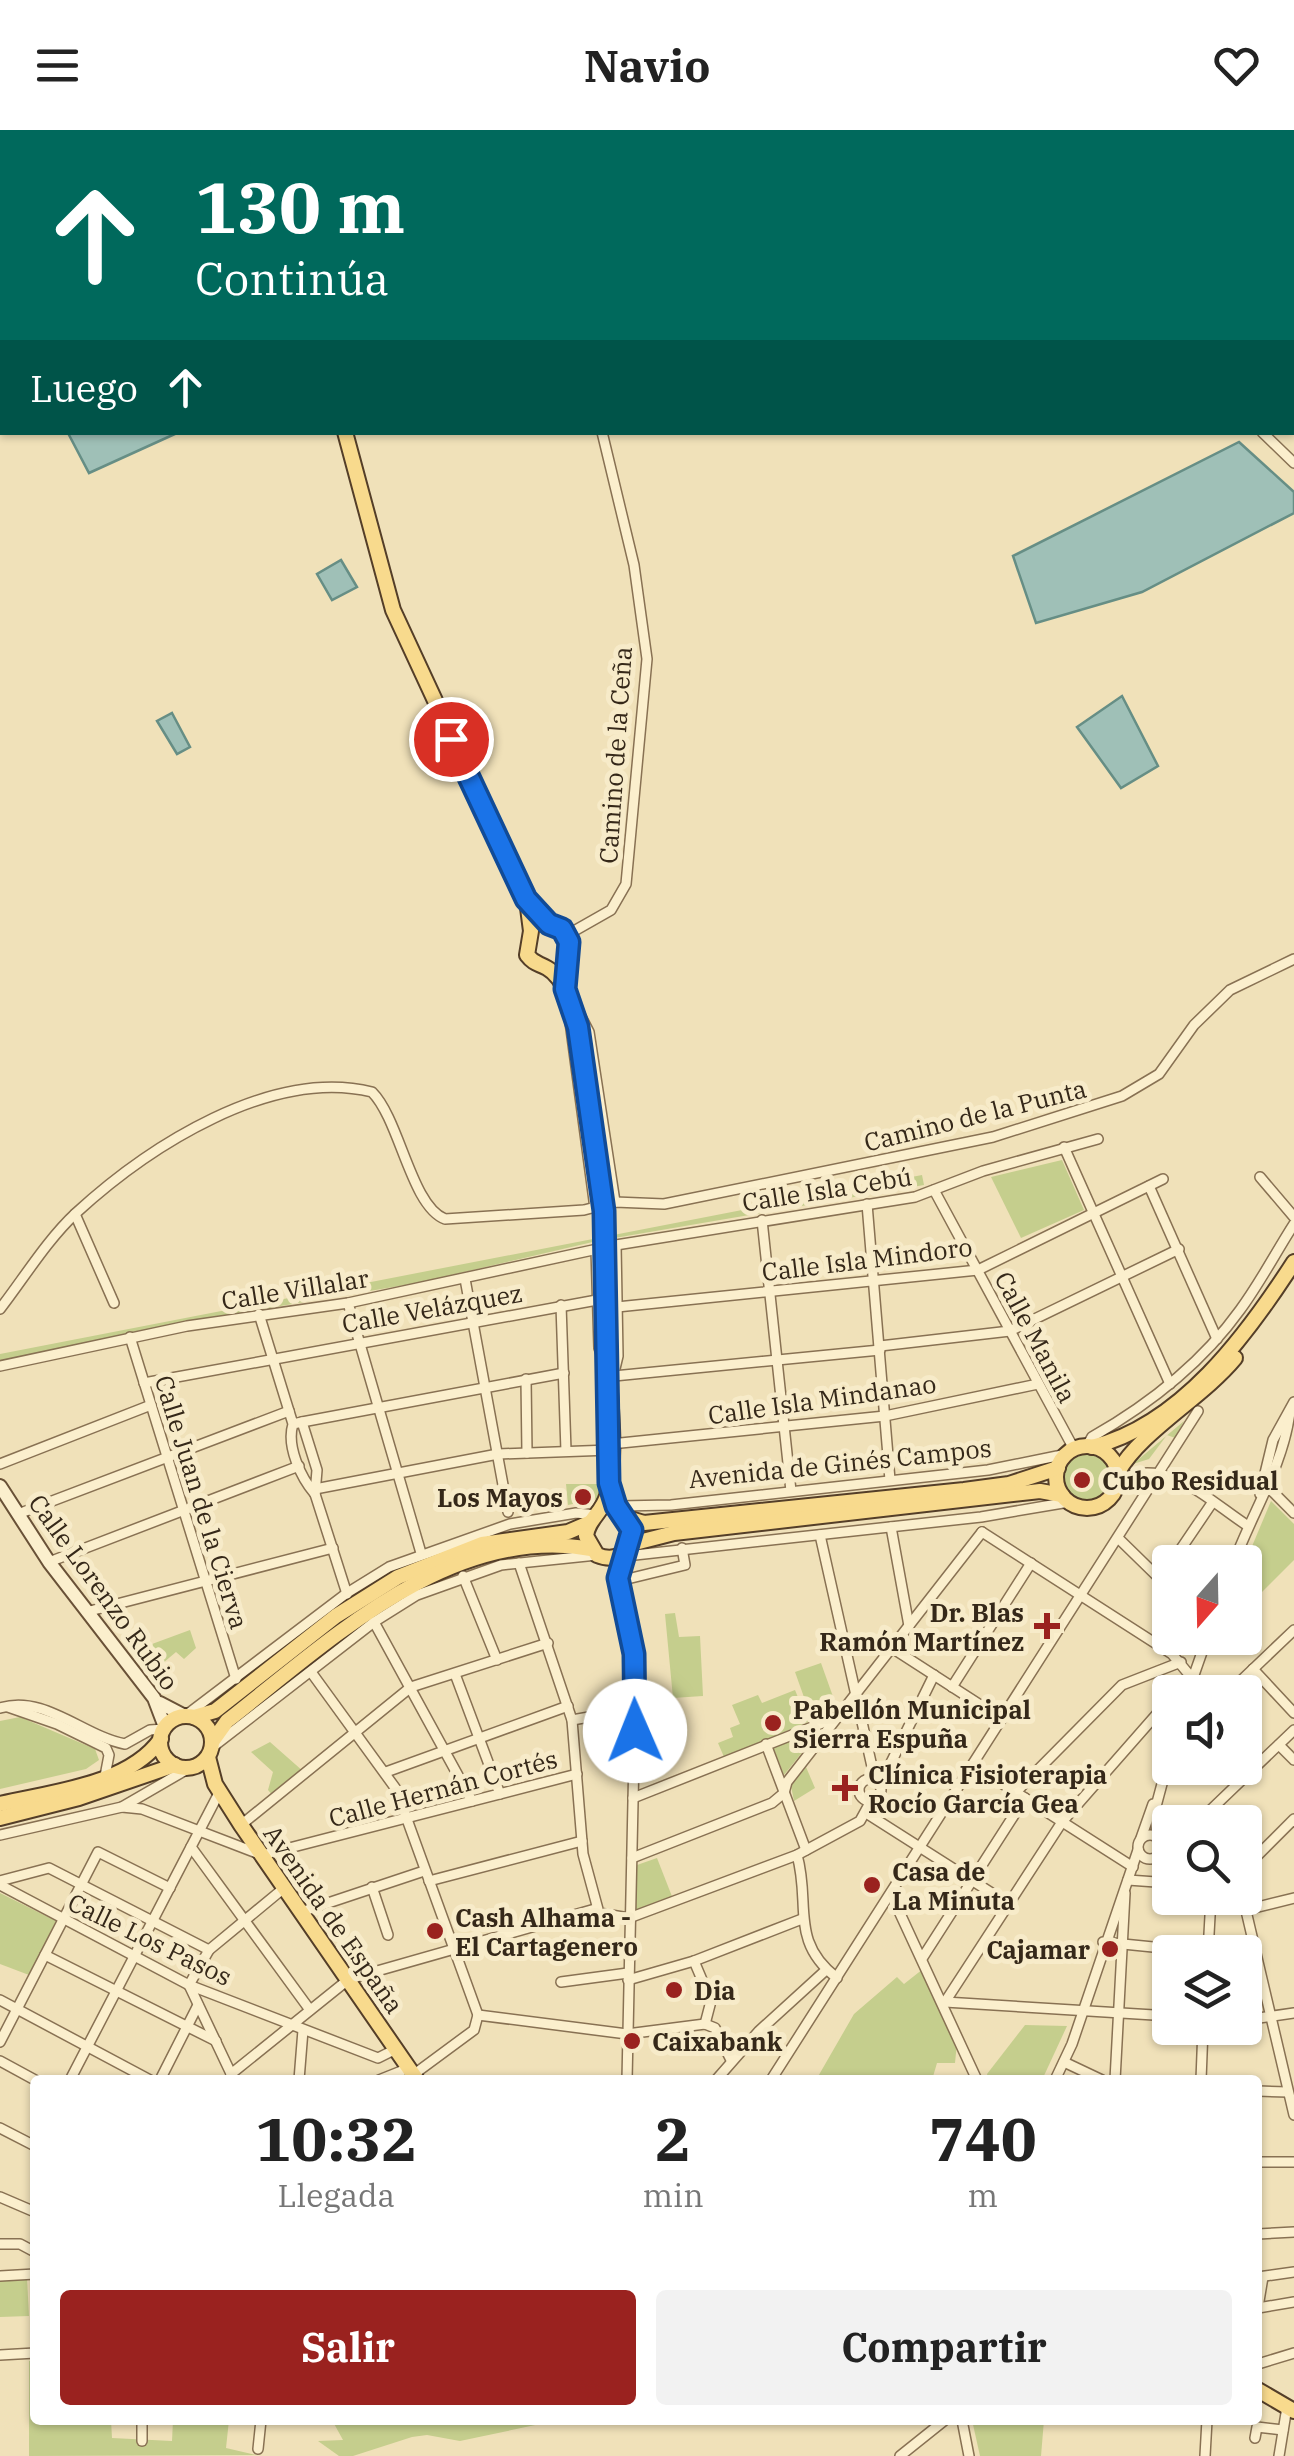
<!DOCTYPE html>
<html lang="es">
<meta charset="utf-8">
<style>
:root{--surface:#fff;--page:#f2f2f2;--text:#222;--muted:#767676;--accent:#9a221f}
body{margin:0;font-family:"IBM Plex Serif",serif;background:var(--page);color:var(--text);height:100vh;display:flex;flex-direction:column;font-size:38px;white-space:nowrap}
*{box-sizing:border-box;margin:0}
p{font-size:32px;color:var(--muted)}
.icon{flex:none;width:55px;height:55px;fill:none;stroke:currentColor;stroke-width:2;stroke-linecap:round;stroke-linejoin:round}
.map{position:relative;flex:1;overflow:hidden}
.drawer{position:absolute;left:30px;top:1945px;width:1232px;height:350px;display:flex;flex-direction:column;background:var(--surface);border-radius:10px;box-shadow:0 2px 8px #0004}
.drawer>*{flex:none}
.top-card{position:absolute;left:0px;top:0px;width:1295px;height:305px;box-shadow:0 2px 8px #0004;background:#00695c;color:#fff;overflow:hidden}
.needle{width:65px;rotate:200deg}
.fabs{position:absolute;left:1152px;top:1415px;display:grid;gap:20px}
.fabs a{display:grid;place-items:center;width:110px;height:110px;border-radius:10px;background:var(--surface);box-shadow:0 2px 8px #0004;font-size:50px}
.pin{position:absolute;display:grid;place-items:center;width:85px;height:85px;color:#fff;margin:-42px;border:5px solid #fff;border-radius:50%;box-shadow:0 2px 10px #0007}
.me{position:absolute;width:110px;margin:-55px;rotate:359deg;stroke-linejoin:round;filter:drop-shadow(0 0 8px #0008)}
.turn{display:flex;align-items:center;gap:35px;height:210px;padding:0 30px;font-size:45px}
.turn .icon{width:130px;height:130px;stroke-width:2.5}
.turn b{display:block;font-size:70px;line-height:85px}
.then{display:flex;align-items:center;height:95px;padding:0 30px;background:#0003;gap:20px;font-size:38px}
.eta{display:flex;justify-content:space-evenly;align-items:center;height:170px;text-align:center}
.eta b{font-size:60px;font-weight:700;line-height:70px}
.button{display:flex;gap:20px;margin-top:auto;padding:20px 30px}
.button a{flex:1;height:115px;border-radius:10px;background:var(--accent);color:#fff;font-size:40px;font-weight:700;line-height:115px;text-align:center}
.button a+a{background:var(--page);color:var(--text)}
header{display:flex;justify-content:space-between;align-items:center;height:130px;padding:0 30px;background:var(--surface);font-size:45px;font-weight:700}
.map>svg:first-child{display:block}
</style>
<header><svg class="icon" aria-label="menu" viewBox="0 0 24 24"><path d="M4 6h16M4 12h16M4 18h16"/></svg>Navio<svg class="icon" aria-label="heart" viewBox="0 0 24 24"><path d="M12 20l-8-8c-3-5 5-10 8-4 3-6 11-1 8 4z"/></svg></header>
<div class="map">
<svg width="1294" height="2326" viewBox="0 0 1294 2326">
<rect width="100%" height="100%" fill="#f0e1b9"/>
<!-- green -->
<g fill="#c5ce8d">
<polygon points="1062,1030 1084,1080 1021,1108 991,1047"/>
<polygon points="922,1045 924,1055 597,1111 417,1153 209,1188 0,1231 0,1224"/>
<polygon points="1184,1291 1175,1308 1167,1305 1149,1329 1133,1334"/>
<circle cx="1087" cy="1347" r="24"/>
<polygon points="566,1354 601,1354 597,1369 568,1375"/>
<polygon points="1271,1371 1294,1394 1294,1430 1245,1479 1245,1433"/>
<polygon points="675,1483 679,1507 700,1506 703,1566 673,1568 665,1484"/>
<polygon points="190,1500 196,1518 184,1529 176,1522 150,1544 133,1521"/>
<polygon points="821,1533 836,1575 810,1584 795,1542"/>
<polygon points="795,1560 808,1592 724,1627 718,1613 733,1607 730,1598 740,1594 732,1575 758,1565 762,1573"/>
<polygon points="20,1587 95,1619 99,1630 86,1639 0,1659 0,1591"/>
<polygon points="813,1602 816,1605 784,1645 773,1617"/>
<polygon points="270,1612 304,1642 274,1667 268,1660 273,1642 251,1622"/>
<polygon points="806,1637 815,1658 794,1671 791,1656"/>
<polygon points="657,1728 673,1769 636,1781 637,1735"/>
<polygon points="0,1763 56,1791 29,1845 0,1834"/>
<polygon points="923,1839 957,1913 955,1933 937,1933 932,1950 816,1950 854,1884 897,1847 904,1854"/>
<polygon points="1025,1895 1067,1896 1042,1950 989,1950 987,1944"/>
<polygon points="27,2148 29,2186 0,2187 0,2150"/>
<polygon points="35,2230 35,2290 111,2290 112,2308 172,2311 173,2290 229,2290 226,2318 256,2325 29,2326 29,2231"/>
<polygon points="332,2290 559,2290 460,2311 427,2305 412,2307 353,2326 339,2326 318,2311 343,2310"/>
<polygon points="972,2290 1044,2290 1041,2326 980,2326"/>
</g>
<!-- water -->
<g fill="#9fc0b7" stroke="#668e85" stroke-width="2.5">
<polygon points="68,303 177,303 89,343"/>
<polygon points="1239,312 1294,362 1294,383 1142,462 1036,493 1013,426"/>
<polygon points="341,430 357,457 332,470 317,444"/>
<polygon points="1122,566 1158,636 1121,658 1077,597"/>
<polygon points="172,583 190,617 177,624 157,591"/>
</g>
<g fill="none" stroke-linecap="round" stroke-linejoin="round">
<defs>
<g id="minor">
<polyline points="512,0 513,2"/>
<polyline points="860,0 863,2"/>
<polyline points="1262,302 1294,333"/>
<polyline points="567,805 611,780 626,754 647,529 634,435 602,302"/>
<polyline points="575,875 589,902 615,1072"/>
<polyline points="568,877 595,1078"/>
<polyline points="1064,1017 1170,1254"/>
<polyline points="1260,1047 1294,1087"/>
<polyline points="1149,1056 1217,1209"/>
<polyline points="934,1060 1074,1319"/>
<polyline points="867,1074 890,1350"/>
<polyline points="75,1084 114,1173"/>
<polyline points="762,1090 791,1361"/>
<polyline points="596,1119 599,1218 605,1235"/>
<polyline points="465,1149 508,1382"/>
<polyline points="348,1173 421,1423"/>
<polyline points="561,1175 566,1321"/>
<polyline points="617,1177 978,1140 1163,1049"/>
<path d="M0 1179C24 1148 47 1110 76 1083 148 1017 271 937 372 962 400 990 411 1076 445 1089L584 1080 615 1072 664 1074 993 1007 1122 966 1159 944 1194 895 1230 860 1294 829"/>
<path d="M259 1184 293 1294C286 1316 301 1348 315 1364L317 1340 302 1292 293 1294"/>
<polyline points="130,1207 236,1549"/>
<polyline points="880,1216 1010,1201 1179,1119"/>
<polyline points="0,1236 187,1196 348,1173 616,1115 915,1067 983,1041 1098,1009"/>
<polyline points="614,1246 880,1220"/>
<polyline points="526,1249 527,1323"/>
<polyline points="612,1251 618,1226 616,1115"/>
<polyline points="144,1253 597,1170"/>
<polyline points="302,1292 564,1243"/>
<polyline points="611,1314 885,1286 1038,1254"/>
<path d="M1087 1316 1092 1307C1148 1275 1202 1233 1240 1180 1260 1153 1276 1122 1294 1094"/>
<polyline points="0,1334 151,1275"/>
<path d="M1118 1351C1165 1324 1209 1371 1248 1396"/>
<polyline points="1267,1356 1294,1383"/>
<polyline points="315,1359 498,1324 610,1320"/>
<polyline points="315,1364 347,1464"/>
<polyline points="1260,1364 1273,1310 1294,1272"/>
<polyline points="619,1376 671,1375 988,1340 1067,1324"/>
<polyline points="18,1384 289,1281"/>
<polyline points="891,1397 909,1496"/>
<polyline points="982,1402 1172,1524 1192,1548"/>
<polyline points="820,1405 875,1650"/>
<polyline points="1118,1408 1161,1450 1170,1435"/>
<polyline points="625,1423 635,1425 981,1387 1069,1372"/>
<polyline points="623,1424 619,1448 634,1524 635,1579 627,1950"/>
<polyline points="49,1432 299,1336"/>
<polyline points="1172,1432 1212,1373"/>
<path d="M1234 1432C1253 1381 1283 1336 1290 1282"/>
<polyline points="519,1433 572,1590 583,1724 599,1783 629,1788 797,1725 860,1691 871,1671"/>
<polyline points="463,1446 497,1530"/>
<polyline points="619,1451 685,1435 682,1418"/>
<polyline points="86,1482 333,1418"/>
<polyline points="374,1492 472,1671"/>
<polyline points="892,1518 1002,1589"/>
<polyline points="1253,1539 1294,1583"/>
<polyline points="311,1542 396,1659 478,1885"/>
<polyline points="455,1544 500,1664"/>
<polyline points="952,1557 1031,1433"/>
<polyline points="1188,1562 1207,1508"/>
<polyline points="1229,1562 1294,1500"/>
<polyline points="1170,1569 1062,1692 945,1872 1170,1886"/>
<polyline points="8,1577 57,1594 106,1618 109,1625 105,1646"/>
<path d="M0 1578C44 1564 83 1606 125 1614L150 1600 164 1599"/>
<polyline points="185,1586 347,1463 389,1437 510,1394 576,1383 596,1385"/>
<polyline points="572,1590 635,1579"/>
<polyline points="766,1614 806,1720"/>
<polyline points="1279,1615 1294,1630"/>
<polyline points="214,1616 374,1492 417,1465 501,1435 597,1425"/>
<polyline points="973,1635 1133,1737"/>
<polyline points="386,1642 568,1576"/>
<circle cx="870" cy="1660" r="11"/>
<polyline points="880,1655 934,1545"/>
<polyline points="1016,1662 1122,1555 1181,1532"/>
<polyline points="633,1668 835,1588"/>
<polyline points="122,1677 142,1679 262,1725 577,1644"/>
<polyline points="866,1683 1009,1774"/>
<polyline points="1198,1692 1294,1600"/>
<polyline points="241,1695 411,1557 548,1513"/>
<circle cx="1150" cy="1717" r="12"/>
<polyline points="0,1705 122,1677 191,1637"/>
<polyline points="1157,1707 1155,1680 1170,1624"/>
<polyline points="1141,1708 1153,1674"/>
<polyline points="191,1717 310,1880"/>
<path d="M797 1725C811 1774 789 1811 837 1848"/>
<polyline points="1245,1726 1251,1737 1245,1753"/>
<polyline points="632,1728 772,1673 784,1663 787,1652 982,1402"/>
<polyline points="1250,1733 1294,1689"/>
<polyline points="1128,1750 1170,1753"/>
<polyline points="0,1751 49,1738 209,1820"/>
<polyline points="429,1751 582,1711"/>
<polyline points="0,1755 189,1855 378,1928 396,1919"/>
<polyline points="372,1757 388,1805"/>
<polyline points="891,1764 977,1950"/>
<polyline points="1243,1768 1294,1985"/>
<polyline points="1246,1780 1294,1768"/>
<polyline points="301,1782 424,1741"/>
<polyline points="1103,1812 1203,1822"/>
<polyline points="1208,1822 1211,1768"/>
<polyline points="45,1825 216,1911"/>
<polyline points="923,1827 1025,1668"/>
<polyline points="694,1831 711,1871 705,1894"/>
<polyline points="628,1850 694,1831 802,1789"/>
<polyline points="561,1852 628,1843"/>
<polyline points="189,1855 209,1820 284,1758"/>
<polyline points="189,1855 234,1950"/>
<polyline points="0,1870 150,1950"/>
<polyline points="478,1885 627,1904 705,1894"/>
<polyline points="1245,1890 1294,1883"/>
<polyline points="705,1894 715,1898 731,1930"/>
<polyline points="0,1912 98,1722 170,1758"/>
<polyline points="0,1931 35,1950"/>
<polyline points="1064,1932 1102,1950"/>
<polyline points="231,1944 349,1849 595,1779"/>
<polyline points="413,1945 474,1900 478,1885"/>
<polyline points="70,1950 220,1661"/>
<polyline points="160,1950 198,1875"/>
<polyline points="299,1950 303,1900"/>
<polyline points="379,1950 409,1938"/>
<polyline points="716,1950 759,1901 826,1840"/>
<polyline points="771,1950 1198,1281"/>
<polyline points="1055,1950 1072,1914 1138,1720"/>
<polyline points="1115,1950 1125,1763"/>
<polyline points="1201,1950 1203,1898"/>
<polyline points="1258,1961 1288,1962"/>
<polyline points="0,1998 35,2016"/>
<polyline points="1258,2032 1294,2032"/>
<polyline points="0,2067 35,2082"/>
<polyline points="1258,2104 1294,2102"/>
<polyline points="0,2114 20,2114 35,2122"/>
<polyline points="0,2146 35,2144"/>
<polyline points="1258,2147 1294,2142"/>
<polyline points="1258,2177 1263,2147"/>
<polyline points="1258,2178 1294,2172"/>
<polyline points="0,2225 35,2223"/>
<polyline points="1258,2234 1294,2223"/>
<polyline points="962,2290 969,2326"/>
<polyline points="1255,2308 1257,2297 1283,2300"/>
<polyline points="142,2311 142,2290"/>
<polyline points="258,2319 261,2290"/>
<polyline points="900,2326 945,2290"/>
<polyline points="1205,2326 1207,2290"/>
<polyline points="1279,2326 1287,2277"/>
</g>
<g id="secondary">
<polyline points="0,1356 49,1432 154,1568 165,1597"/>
<polyline points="160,1573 185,1586"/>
</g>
<g id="primary">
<polyline points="267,0 267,2"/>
<polyline points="345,302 393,480 527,769 549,794 567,805 565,859"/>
<path d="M527 770 531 801 527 825C534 834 538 833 547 838 565 848 573 878 578 897"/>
<path d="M608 1225C609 1270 618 1323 607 1366 602 1383 588 1389 586 1406L597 1425C614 1432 628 1425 633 1407L609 1353"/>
<circle cx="1087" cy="1347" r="31"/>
<path d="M1092 1317C1181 1295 1247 1205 1294 1132"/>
<path d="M1118 1342C1141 1301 1202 1268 1235 1228"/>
<polyline points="624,1387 644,1393 964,1360 1009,1354 1058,1338"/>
<polyline points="631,1414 674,1403 1040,1361 1062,1365"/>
<circle cx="186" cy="1612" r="26"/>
<polyline points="194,1587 215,1581 336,1486 398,1447 482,1414 568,1402 589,1393"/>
<path d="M212 1612 227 1591C327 1513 451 1393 591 1419"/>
<polyline points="208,1627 215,1654 241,1695 417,1950"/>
<path d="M0 1674C51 1662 129 1655 161 1609"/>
<polyline points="0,1688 79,1668 175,1635"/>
<polyline points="1258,2260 1294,2281"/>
</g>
</defs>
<!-- minor casing -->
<use href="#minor" stroke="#887153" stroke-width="12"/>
<!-- secondary casing -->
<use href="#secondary" stroke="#695137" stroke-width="16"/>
<!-- primary casing -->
<use href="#primary" stroke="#543e28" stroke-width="18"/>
<!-- minor -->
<use href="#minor" stroke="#fbefcd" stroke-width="9"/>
<!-- secondary -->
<use href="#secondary" stroke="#fbefcd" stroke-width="12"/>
<!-- primary -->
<use href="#primary" stroke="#f8da8d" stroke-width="14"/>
<defs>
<polyline id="primary-bridge" points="578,897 604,1081 608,1225"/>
</defs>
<!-- primary-bridge casing -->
<use href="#primary-bridge" stroke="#543e28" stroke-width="18" stroke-linecap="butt"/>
<!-- primary-bridge -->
<use href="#primary-bridge" stroke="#f8da8d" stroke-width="14"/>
</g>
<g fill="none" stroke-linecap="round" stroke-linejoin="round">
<defs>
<polyline id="route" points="451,609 526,769 549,794 562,799 569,812 565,859 578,897 604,1081 609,1353 616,1376 632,1400 618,1448 634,1524 635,1601"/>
</defs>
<!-- route casing -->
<use href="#route" stroke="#114b97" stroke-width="25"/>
<!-- route -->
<use href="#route" stroke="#1a73e8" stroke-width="18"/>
</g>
<!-- markers -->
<g fill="#9a221f" stroke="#f7ebc9" stroke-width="4">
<circle cx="1082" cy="1350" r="10"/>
<circle cx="583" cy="1367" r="10"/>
<path d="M1042 1481h10v10h10v10h-10v10h-10v-10h-10v-10h10z"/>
<circle cx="773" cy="1593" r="10"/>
<path d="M840 1643h10v10h10v10h-10v10h-10v-10h-10v-10h10z"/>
<circle cx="872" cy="1755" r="10"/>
<circle cx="435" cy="1801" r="10"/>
<circle cx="1110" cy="1819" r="10"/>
<circle cx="674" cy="1860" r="10"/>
<circle cx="632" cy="1911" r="10"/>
</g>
<g text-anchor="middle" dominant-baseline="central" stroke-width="10" stroke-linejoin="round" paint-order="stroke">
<!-- street labels -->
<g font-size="25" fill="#352819" stroke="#f7ebc9">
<text transform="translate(615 625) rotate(-86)">Camino de la Ceña</text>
<text transform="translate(975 985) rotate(-14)">Camino de la Punta</text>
<text transform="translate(827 1059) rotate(-9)">Calle Isla Cebú</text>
<text transform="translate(867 1129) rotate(-7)">Calle Isla Mindoro</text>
<text transform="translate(295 1159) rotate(-9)">Calle Villalar</text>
<text transform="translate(432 1178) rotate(-10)">Calle Velázquez</text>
<text transform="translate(1036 1207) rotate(62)">Calle Manila</text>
<text transform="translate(822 1269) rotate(-8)">Calle Isla Mindanao</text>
<text transform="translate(840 1333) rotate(-6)">Avenida de Ginés Campos</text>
<text transform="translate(202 1372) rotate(73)">Calle Juan de la Cierva</text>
<text transform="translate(104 1462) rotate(54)">Calle Lorenzo Rubio</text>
<text transform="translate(443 1658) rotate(-15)">Calle Hernán Cortés</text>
<text transform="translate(334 1789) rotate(55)">Avenida de España</text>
<text transform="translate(150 1809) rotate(26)">Calle Los Pasos</text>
</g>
<!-- poi labels -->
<g font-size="25" font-weight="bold" fill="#352819" stroke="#f7ebc9" text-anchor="start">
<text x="1102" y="1350">Cubo Residual</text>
<text x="563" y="1367" text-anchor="end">Los Mayos</text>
<text x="1024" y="1482" text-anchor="end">Dr. Blas<tspan x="1024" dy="29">Ramón Martínez</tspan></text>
<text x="793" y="1579">Pabellón Municipal<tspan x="793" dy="29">Sierra Espuña</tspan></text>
<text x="868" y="1644">Clínica Fisioterapia<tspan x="868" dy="29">Rocío García Gea</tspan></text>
<text x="892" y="1741">Casa de<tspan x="892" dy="29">La Minuta</tspan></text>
<text x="455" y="1787">Cash Alhama -<tspan x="455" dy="29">El Cartagenero</tspan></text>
<text x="1090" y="1819" text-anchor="end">Cajamar</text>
<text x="694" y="1860">Dia</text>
<text x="652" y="1911">Caixabank</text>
</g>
</g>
</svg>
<div class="fabs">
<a><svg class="needle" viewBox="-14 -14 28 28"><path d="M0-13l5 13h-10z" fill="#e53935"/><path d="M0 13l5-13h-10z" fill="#767676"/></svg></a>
<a><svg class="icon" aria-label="sound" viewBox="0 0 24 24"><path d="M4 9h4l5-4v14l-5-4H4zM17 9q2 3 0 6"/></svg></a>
<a><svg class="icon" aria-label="search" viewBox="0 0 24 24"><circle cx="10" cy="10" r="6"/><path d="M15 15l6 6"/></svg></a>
<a><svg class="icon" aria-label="layers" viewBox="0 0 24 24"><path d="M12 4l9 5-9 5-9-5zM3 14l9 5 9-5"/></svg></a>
</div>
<div class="pin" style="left:451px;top:609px;background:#d93025"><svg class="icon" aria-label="arrive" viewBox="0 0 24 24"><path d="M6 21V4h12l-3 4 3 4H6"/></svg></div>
<svg class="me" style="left:635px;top:1601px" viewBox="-20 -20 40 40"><circle r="19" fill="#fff"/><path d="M0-13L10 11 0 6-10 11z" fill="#1a73e8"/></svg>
<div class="top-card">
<div class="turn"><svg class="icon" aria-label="ahead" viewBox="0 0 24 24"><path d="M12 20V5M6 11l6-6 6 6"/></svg><div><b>130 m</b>Continúa</div></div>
<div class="then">Luego<svg class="icon" aria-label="ahead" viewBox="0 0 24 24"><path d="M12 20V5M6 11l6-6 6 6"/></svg></div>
</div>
<section class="drawer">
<div class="eta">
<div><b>10:32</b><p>Llegada</p></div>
<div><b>2</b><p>min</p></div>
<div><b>740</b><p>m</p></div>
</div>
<div class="button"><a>Salir</a><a>Compartir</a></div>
</section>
</div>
